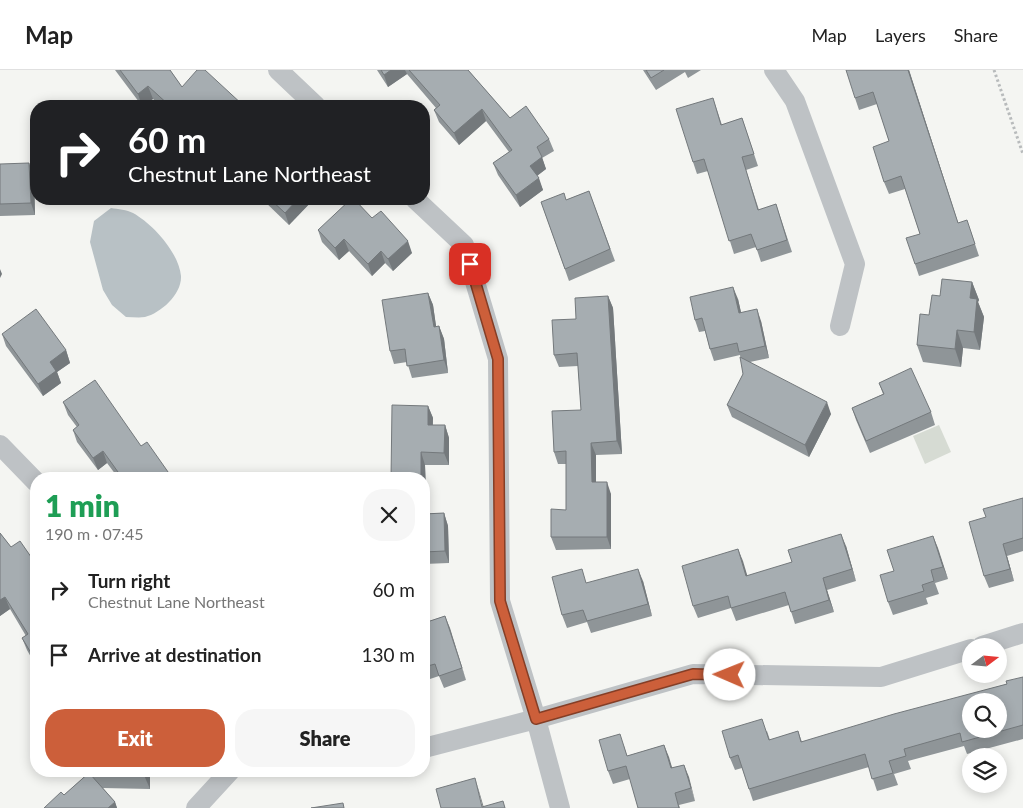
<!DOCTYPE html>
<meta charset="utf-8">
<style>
:root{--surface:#fff;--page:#f6f6f6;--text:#222;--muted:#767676;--line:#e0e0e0;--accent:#cc5f3a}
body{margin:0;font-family:Lato,sans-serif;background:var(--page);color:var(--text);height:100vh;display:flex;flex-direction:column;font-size:19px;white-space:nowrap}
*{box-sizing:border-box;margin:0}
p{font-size:16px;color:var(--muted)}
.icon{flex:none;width:28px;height:28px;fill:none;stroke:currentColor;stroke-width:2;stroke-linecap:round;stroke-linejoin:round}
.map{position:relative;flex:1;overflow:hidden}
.panel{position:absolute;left:30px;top:402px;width:400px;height:305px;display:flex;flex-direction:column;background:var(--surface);border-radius:20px;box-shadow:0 2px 12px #0003}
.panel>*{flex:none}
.top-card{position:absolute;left:30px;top:30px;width:400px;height:105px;border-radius:20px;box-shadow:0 2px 12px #0003;background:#202124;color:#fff;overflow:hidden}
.needle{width:32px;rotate:74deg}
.controls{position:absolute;left:962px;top:568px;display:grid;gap:10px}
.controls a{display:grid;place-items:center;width:45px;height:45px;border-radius:50%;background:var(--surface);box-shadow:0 2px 12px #0003;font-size:25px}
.pin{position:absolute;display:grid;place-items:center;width:42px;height:42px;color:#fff;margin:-21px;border-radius:10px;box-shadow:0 2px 8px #0006}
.me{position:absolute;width:55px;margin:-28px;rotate:271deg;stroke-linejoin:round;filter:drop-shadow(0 0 4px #0008)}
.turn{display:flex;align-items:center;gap:18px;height:105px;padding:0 15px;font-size:22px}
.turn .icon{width:65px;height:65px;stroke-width:2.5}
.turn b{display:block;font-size:35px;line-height:42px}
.round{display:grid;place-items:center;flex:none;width:52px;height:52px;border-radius:20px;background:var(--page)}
.summary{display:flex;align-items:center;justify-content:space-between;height:85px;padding:0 15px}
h1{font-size:30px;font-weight:800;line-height:38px;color:#1e9e55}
.button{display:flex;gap:10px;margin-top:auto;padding:10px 15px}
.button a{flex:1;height:58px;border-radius:20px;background:var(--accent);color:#fff;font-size:20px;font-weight:800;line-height:58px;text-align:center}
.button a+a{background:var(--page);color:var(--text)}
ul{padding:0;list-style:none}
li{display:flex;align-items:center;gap:15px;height:65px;padding:0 15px}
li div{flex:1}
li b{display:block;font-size:19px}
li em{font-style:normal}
header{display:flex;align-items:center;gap:30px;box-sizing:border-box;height:70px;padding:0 25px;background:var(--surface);border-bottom:1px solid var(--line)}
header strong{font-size:24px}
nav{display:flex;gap:28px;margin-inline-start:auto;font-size:18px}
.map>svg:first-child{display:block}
</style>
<header>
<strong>Map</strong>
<nav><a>Map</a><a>Layers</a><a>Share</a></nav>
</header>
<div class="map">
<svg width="1023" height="738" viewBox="0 0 1023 738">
<rect width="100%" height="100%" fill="#f4f5f2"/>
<!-- green -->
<polygon fill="#d6dbd3" points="939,355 951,382 925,394 913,366"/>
<!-- water -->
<path fill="#b8c1c5" d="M111 138C118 139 127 140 133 143 153 154 179 183 181 206 182 224 161 243 145 247 139 248 132 247 126 247L112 235 103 220 90 172 94 151Z"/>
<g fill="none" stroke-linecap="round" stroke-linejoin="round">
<!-- path -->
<polyline stroke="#b8bbbc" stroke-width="3" stroke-dasharray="2.5 2.5" stroke-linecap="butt" points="994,0 1023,84"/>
<!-- street -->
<g stroke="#bec2c5" stroke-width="20">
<polyline points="278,0 316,36"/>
<polyline points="774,0 795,31 855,194 840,256"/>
<polyline points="415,129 464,175 498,289 500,531 536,649 560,738"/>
<polyline points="0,375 36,412"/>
<polyline points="982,576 1023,563"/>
<polyline points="424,678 536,649 693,604 881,607 971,579"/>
<polyline points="196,738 230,701"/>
</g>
</g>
<!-- wall -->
<g fill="#8f9598">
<polygon points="115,0 170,0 182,17 244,36 161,36 153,29 142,36"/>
<polygon points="377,0 468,0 510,48 549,69 554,81 542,88 546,99 537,106 543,120 520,137 498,105 493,93 509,82 486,51 459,75 439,52 434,40 436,38 407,4 388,17"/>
<polygon points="643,0 701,0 688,8 685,2 656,20"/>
<polygon points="909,0 958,153 971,162 979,186 919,206 915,194 920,164 905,119 889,124 884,112 889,71 877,34 859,40 855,28"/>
<polygon points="713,28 722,55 742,48 758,96 746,100 759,140 776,134 792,182 761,192 756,177 734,184 708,101 697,104 693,92"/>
<polygon points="0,94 34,105 35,145 0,146"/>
<polygon points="589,121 615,191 569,211 541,132 566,130"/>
<polygon points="262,129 314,129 289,155"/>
<polygon points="372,148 412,183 393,201 385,193 372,206 349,181 339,190 322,172 318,160"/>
<polygon points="972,212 979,230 978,232 984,247 980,280 963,278 961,297 923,292 917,275 929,245 940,226"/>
<polygon points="428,223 433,235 436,257 439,256 444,269 448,303 412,308 407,292 394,294 390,281"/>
<polygon points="608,226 613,238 622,384 596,385 596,412 611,424 611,479 556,480 551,467 566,440 566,394 558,394 554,382 581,340 578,296 559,297 554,285 576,249"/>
<polygon points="738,229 741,243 761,251 769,288 750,292 831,344 809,387 732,347 727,335 743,304 740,285 714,291 710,279 705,261 699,262 695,250"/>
<polygon points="2,264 66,280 70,293 57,302 61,313 43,326 6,276"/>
<polygon points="879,313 931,342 935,355 870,383 856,350 852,338 883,324"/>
<polygon points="63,332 141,376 173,409 119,409 107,393 98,400 77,372 73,360 77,357 68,345"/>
<polygon points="428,336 433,348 433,355 445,355 449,368 449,395 425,395 427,444 444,443 448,456 449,493 424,494 424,409 391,409"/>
<polygon points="1023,428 1023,481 1007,486 1014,511 989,518 984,506 986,447"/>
<polygon points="0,463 11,477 36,494 36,596 27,580 22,568 26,566 10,539 0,546"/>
<polygon points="933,466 948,509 935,513 939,524 926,528 928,534 893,545 888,532 894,501"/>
<polygon points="846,476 856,511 827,520 834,542 795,554 789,535 736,551 731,538 698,548 693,536 738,479 747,506"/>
<polygon points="643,511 652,546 591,563 587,552 567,558 562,545 587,513"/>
<polygon points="445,546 466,610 444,618 439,606 424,611 424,553"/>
<polygon points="1023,607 1023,669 967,684 964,676 908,691 911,699 894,704 898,715 877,721 869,697 753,731 742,698 735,700 730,688 767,661 770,670 798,661 802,672 1007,614"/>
<polygon points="664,675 672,698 684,695 695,731 679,735 680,738 638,738 630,709 613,714 608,701 624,676 627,686"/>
<polygon points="91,701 150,701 150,719 103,718 115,732 117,738 44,738 64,725"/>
</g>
<!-- shaded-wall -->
<g fill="#74797c">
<polygon points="391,0 405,0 407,4 388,17 384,5"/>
<polygon points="908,0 909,0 962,165 958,153"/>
<polygon points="148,16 153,29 142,36 138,24"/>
<polygon points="482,39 486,51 459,75 454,63"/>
<polygon points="542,87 546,99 534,108 530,96"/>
<polygon points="29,93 34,105 35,145 31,133"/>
<polygon points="539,108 543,120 520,137 516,125"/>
<polygon points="298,129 314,129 289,155 285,143"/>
<polygon points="344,169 349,181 339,190 335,178"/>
<polygon points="408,171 412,183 393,201 388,189"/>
<polygon points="381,181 385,193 372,206 368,194"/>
<polygon points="0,199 2,204 0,208"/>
<polygon points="972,212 979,230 978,232 984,247 980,280 974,262 970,228"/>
<polygon points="733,217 738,229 744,255 739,243"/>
<polygon points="428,223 433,235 438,269 434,257"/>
<polygon points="608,226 613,238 622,384 617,371"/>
<polygon points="757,239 761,251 769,288 765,276"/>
<polygon points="439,256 444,269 448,303 444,290"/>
<polygon points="957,260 963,278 961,297 955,279"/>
<polygon points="66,280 70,293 57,302 61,313 43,326 38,314 50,292"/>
<polygon points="827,332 831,344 809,387 805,375"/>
<polygon points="428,336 433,348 432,367 428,355"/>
<polygon points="445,355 449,368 449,395 444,383"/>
<polygon points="591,373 596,385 596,424 592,412"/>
<polygon points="103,381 107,393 98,400 93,388"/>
<polygon points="421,382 425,395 427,456 424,447 424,409 421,409"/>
<polygon points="607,412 611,424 611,479 607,467"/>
<polygon points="444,443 448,456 449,493 445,481"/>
<polygon points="841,464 846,476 856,511 852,499"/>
<polygon points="933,466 938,478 948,509 943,497"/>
<polygon points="1003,474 1007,486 1014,511 1010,499"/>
<polygon points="738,479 743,491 751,518 746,506"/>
<polygon points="638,499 643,511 652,546 648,534"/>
<polygon points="823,508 827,520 834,542 829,530"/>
<polygon points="5,527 10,539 0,546 0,530"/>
<polygon points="445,546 450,558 466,610 462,598"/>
<polygon points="664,675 669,687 676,711 671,698"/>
<polygon points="684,695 689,707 695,731 691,718"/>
<polygon points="145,701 150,701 150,719 144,705"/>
<polygon points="475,708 479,721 484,738 483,738"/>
<polygon points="115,732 117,738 108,738"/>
</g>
<!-- building -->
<g fill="#a6adb1" stroke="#74797c" fill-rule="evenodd">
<polygon points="120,0 170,0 182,17 197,0 205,0 244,36 170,36 148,16 138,24"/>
<polygon points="381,0 391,0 384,5"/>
<polygon points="409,0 468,0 510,48 526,36 549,69 537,77 542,87 530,96 539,108 516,125 493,93 512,80 482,39 454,63 434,40 440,35"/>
<polygon points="646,0 664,0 651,8"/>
<polygon points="846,0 908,0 958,153 967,150 975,174 915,194 906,168 920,164 901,106 884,112 873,77 889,71 873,22 855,28"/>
<polygon points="713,28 721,55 742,48 754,84 742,87 758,140 776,134 787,170 757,180 751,164 729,171 704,89 693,92 676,39"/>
<polygon points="29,93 31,133 0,134 0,94"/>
<polygon points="589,121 610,179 565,199 541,132 564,123 566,130"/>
<polygon points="270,129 298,129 285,143"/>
<polygon points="351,129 354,129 372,148 381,141 408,171 388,189 381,181 368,194 344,169 335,178 318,160"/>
<polygon points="942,209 972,212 970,228 977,229 974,262 957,260 955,279 917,275 920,244 929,245 932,225 940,226"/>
<polygon points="733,217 739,243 757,239 765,276 739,282 737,273 710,279 702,248 695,250 690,227"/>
<polygon points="428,223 434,257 439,256 444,290 407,296 405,279 390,281 382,230"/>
<polygon points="608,226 617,371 591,373 592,412 607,412 607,467 551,467 551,439 566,440 566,381 554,382 552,341 581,340 577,283 554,285 552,250 576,249 575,228"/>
<polygon points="36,239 66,280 50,292 56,301 38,314 2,264"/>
<polygon points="740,287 827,332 805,375 727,335 743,304"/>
<polygon points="911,298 931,342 866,371 852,338 884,324 879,313"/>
<polygon points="95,310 141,376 147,372 173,409 123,409 103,381 93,388 73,360 79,355 63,332"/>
<polygon points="392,335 428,336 428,355 445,355 444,383 421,382 421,409 391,409"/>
<polygon points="1023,428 1023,468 1003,474 1010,499 984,506 969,452 986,447 983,439"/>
<polygon points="444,443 445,481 424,482 424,444"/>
<polygon points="0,463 11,477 20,471 36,494 36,591 22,568 28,564 5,527 0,530"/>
<polygon points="841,464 852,499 823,508 829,530 791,542 785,522 731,538 728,526 693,536 682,496 738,479 746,506 792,492 788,480"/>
<polygon points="933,466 943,497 931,500 934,511 922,515 924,521 888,532 880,505 894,501 887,480"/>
<polygon points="582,499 586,513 638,499 648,534 587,551 583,540 562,545 552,507"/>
<polygon points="445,546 462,598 439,606 435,594 424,597 424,553"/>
<path d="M1023 607V655L962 672 960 663 904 679 906 686 889 691 893 703 872 709 865 684 749 719 738 685 730 688 722 661 762 649 769 670 798 661 801 672 894 644 1007 614 1006 611ZM971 631H999V659H971Z"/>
<polygon points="620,664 627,686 664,675 671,698 684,695 691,718 675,723 679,738 638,738 626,696 608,701 599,670"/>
<polygon points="91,701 145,701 144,705 90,704 115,732 108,738 44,738 61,722 64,725"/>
<polygon points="475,708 482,737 503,731 505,738 441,738 436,719"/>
<polygon points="343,733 344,738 311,738"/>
</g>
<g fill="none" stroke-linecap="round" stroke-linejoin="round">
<defs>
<polyline id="route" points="470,194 498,289 500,531 536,649 693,604 730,605"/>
</defs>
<!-- route casing -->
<use href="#route" stroke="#853e26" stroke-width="12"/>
<!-- route -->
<use href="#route" stroke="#cc5f3a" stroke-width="9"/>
</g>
</svg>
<div class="controls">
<a><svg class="needle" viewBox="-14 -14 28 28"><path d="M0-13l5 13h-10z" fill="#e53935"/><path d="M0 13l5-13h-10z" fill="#767676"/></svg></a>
<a><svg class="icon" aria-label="search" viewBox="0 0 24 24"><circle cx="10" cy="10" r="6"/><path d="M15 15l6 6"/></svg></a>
<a><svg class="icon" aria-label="layers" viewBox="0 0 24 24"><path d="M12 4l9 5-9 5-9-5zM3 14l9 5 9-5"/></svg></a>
</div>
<div class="pin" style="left:470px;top:194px;background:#d93025"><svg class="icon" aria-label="arrive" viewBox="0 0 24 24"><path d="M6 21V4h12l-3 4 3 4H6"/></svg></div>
<svg class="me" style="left:730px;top:605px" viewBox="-20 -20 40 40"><circle r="19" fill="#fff"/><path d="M0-13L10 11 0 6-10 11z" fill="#cc5f3a"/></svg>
<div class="top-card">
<div class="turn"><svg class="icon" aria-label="right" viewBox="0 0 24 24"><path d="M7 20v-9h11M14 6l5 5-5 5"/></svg><div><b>60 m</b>Chestnut Lane Northeast</div></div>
</div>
<section class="panel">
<div class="summary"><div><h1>1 min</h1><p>190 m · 07:45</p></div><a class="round"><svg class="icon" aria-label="close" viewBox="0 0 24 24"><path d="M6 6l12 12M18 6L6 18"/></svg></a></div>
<ul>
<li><svg class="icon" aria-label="right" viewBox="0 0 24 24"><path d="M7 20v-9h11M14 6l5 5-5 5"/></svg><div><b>Turn right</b><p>Chestnut Lane Northeast</p></div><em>60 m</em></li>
<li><svg class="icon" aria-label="arrive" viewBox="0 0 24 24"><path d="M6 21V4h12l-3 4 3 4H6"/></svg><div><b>Arrive at destination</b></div><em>130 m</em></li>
</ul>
<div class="button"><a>Exit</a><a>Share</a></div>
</section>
</div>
